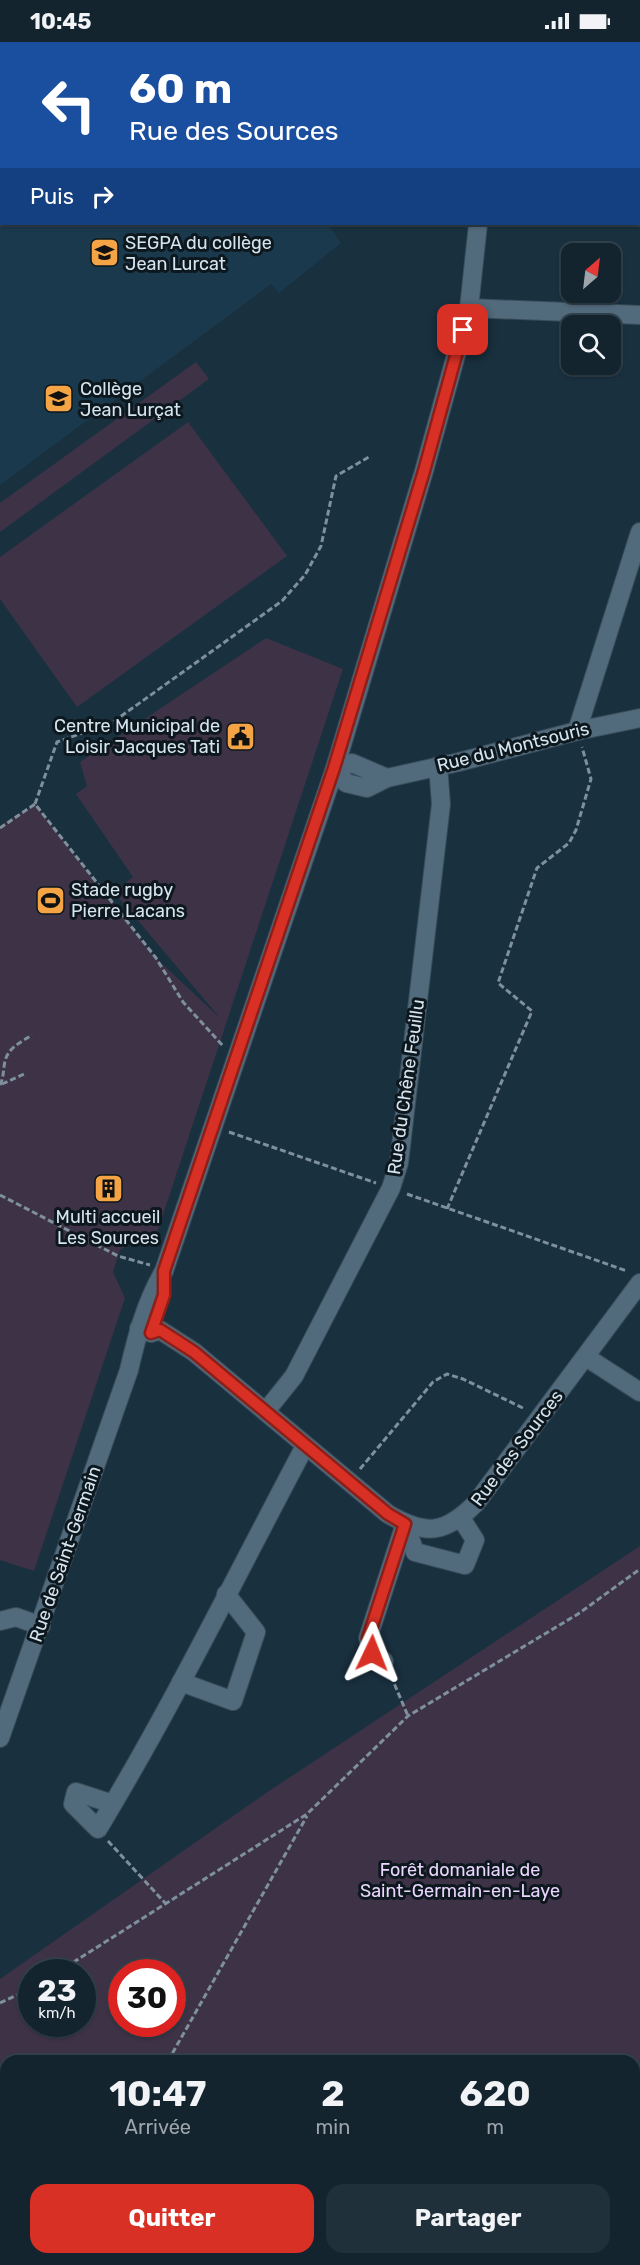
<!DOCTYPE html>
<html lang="fr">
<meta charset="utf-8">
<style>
:root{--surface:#13242f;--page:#20303b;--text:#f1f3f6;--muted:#9da4aa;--line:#32414b;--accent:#d93025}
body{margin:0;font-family:Rubik,sans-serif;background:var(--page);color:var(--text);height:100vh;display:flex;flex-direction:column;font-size:22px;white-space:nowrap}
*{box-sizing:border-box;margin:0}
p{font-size:20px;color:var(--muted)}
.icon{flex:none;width:33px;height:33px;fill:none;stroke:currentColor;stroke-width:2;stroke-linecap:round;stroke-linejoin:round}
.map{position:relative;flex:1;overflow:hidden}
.details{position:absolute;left:0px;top:2013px;width:640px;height:210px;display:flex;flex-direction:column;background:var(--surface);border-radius:18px 18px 0 0;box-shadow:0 2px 4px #0004,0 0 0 2px var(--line)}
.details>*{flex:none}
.hud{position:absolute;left:0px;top:0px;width:640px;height:183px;box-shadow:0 2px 4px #0004,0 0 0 2px var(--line);background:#1a4fa0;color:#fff;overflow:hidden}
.needle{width:39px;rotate:28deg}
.controls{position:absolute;left:561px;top:201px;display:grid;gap:12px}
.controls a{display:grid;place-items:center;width:60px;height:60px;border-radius:12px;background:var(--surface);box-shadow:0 2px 4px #0004,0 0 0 2px var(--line);font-size:30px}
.speed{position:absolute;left:18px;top:1917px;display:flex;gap:12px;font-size:30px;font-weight:700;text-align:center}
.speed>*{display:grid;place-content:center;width:78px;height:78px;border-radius:50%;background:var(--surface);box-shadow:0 2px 4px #0004,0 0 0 2px var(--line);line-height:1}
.speed small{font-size:15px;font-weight:400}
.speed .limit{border:9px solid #d22;background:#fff;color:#111}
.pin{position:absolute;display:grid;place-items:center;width:51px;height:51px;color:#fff;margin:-26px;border-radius:12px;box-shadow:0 3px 9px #0006}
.me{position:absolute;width:66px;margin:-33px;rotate:2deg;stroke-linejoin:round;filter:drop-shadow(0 0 4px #0008)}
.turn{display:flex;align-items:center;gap:21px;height:126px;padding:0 30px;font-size:27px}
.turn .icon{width:78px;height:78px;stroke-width:2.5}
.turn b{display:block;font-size:42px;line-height:51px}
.then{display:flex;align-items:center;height:57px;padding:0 30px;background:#0003;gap:12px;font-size:22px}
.eta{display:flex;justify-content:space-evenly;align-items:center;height:102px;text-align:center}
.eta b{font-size:36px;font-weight:700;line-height:42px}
.cta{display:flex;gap:12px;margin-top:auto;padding:12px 30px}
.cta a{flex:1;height:69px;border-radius:18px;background:var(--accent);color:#fff;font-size:24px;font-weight:700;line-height:69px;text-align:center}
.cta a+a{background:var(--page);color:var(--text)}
.status{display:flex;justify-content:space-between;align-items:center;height:42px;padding:0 30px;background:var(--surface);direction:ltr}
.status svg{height:16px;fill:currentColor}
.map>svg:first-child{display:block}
</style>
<div class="status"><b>10:45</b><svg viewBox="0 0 49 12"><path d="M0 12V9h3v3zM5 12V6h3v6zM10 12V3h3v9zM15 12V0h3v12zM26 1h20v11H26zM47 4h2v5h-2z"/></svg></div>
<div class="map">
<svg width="640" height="2223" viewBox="0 0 640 2223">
<rect width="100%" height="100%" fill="#19303f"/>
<!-- built -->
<polygon fill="#1b394d" points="5,182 328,182 341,201 279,251 271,242 0,443 0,185"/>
<!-- green -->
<g fill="#3e3247" fill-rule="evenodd">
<polygon points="196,320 209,337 0,490 0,461"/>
<polygon points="188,380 287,514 77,665 0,557 0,515"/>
<polygon points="266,596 343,627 158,1188 120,1208 113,1230 125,1256 34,1529 0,1518 0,784 35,762 156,916 220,976 114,850 133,835 76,752 87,744 80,720"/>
<path d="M640 1504V2223H0V1937L266 1751ZM32 1930H82V1982H32ZM122 1930H172V1982H122ZM6 2019H634V2217H6Z"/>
</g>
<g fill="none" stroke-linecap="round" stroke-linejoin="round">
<defs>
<g id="minor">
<polyline points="51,0 52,2"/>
<polyline points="224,2 226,0"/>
<polyline points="490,2 490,0"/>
<polyline points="0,159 2,158"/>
<polyline points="469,266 640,273"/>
<polyline points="577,689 640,490"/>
<polyline points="387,736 352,721 335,726 346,741 367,746 387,736 459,720 577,689 640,676"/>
<path d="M139 1286 151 1291 160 1288 194 1310 388 1472C426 1494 445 1492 476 1461L640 1241"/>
<polyline points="586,1315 640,1350"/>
<polyline points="266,1369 294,1334 391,1146 399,1121 441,762 438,724"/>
<polyline points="405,1482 415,1510 465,1523 475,1498 461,1476"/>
<polyline points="0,1579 16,1575 41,1584"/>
<polyline points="384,1619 372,1611 368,1596 405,1482"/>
<polyline points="181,1640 233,1659 256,1590 226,1552"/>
<path d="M0 1696 129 1328C137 1293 146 1260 164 1229L335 726 424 429 469 266 478 182"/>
<path d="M113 1762 76 1750 73 1762 98 1787C173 1663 237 1532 305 1404"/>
</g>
</defs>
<!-- minor casing -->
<use href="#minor" stroke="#394c5a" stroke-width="20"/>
<!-- path -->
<g stroke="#7e909c" stroke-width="3" stroke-dasharray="6 3" stroke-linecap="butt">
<polyline points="35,762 57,700 113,680 282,559 305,533 321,504 336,434 369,415"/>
<polyline points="0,786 35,762 156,916 183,960 224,1005"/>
<polyline points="2,1042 24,1032"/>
<path d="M0 1043C4 1035 3 1028 5 1019 8 1006 21 1000 32 993"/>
<polyline points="229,1090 376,1141"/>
<polyline points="407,1152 627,1229"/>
<polyline points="0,1153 118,1214 150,1223"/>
<polyline points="447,1167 532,969 498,941 537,826 569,801 576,788 591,737 582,705"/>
<polyline points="360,1427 433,1340 447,1332 463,1337 525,1367"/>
<polyline points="391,1634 408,1674"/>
<polyline points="108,1799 166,1862"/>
<polyline points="58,1930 307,1772 408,1674 578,1572 640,1527"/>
<polyline points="0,1961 32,1946"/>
<polyline points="168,2019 307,1774"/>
<polyline points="0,2087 6,2088"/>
<polyline points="151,2217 166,2223"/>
</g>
<!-- minor -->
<use href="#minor" stroke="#516a7c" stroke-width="18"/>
</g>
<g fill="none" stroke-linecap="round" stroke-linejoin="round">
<defs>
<polyline id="route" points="372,1611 368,1596 405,1482 388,1472 194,1310 160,1288 151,1291 164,1253 164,1229 334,726 424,429 463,288"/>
</defs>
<!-- route casing -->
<use href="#route" stroke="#8d1f18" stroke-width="15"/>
<!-- route -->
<use href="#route" stroke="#d93025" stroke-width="10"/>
</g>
<!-- icons -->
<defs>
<symbol id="school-square" viewBox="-11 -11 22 22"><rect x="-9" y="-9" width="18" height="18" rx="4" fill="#f4a444" stroke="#0d171e"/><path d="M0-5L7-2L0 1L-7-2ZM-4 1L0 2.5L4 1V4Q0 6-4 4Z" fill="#111"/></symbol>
<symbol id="civic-square" viewBox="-11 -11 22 22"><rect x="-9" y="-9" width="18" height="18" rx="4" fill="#f4a444" stroke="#0d171e"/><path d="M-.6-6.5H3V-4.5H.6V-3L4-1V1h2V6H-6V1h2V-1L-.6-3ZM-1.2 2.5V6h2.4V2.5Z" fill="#111"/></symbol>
<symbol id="stadium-square" viewBox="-11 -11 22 22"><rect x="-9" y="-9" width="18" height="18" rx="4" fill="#f4a444" stroke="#0d171e"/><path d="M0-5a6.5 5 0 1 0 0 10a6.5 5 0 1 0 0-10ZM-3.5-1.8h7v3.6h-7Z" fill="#111"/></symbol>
<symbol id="building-square" viewBox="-11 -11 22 22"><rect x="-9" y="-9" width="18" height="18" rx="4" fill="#f4a444" stroke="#0d171e"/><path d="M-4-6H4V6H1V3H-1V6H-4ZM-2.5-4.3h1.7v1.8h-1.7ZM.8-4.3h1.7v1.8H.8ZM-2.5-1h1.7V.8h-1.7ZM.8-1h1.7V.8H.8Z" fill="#111"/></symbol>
</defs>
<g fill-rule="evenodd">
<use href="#school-square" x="88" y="194" width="33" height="33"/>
<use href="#school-square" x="42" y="340" width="33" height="33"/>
<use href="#civic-square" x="224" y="678" width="33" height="33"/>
<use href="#stadium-square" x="34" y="842" width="33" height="33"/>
<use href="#building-square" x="92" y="1130" width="33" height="33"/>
</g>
<g text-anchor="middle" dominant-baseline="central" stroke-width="6" stroke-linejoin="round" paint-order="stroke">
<!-- poi labels -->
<g font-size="18" fill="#d6e4ee" stroke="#0d171e" text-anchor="start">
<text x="125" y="201">SEGPA du collège<tspan x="125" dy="21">Jean Lurcat</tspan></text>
<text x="80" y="347">Collège<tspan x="80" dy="21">Jean Lurçat</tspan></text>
<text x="220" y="684" text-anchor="end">Centre Municipal de<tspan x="220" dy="21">Loisir Jacques Tati</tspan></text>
<text x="71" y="848">Stade rugby<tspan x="71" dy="21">Pierre Lacans</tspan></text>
<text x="108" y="1175" text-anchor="middle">Multi accueil<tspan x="108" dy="21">Les Sources</tspan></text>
</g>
<!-- street labels -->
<g font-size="18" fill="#d6e4ee" stroke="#0d171e">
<text transform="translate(513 705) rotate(-14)">Rue du Montsouris</text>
<text transform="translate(406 1045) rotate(-82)">Rue du Chêne Feuillu</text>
<text transform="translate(517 1406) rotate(-53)">Rue des Sources</text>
<text transform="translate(65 1512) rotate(-71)">Rue de Saint-Germain</text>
</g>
<!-- park labels -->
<g font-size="18" fill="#ebd6fe" stroke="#0d171e">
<text x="460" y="1828">Forêt domaniale de<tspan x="460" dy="21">Saint-Germain-en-Laye</tspan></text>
</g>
</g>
</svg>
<div class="controls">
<a><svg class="needle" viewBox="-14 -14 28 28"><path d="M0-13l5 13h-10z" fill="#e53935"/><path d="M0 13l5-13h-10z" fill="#9da4aa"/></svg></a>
<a><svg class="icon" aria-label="search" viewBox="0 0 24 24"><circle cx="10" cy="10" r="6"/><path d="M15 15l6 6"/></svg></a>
</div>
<div class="speed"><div>23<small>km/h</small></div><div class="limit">30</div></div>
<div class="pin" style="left:463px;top:288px;background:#d93025"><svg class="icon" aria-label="arrive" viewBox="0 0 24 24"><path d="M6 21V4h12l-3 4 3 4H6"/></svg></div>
<svg class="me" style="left:372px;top:1611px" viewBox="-20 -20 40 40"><path d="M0-17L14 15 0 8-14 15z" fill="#d93025" stroke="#fff" stroke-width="4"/></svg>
<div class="hud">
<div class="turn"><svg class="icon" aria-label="left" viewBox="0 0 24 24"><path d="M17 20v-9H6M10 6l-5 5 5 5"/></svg><div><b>60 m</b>Rue des Sources</div></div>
<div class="then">Puis<svg class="icon" aria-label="right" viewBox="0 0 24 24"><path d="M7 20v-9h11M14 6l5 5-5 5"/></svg></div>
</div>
<section class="details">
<div class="eta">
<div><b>10:47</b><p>Arrivée</p></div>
<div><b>2</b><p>min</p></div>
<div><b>620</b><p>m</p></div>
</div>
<div class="cta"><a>Quitter</a><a>Partager</a></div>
</section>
</div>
